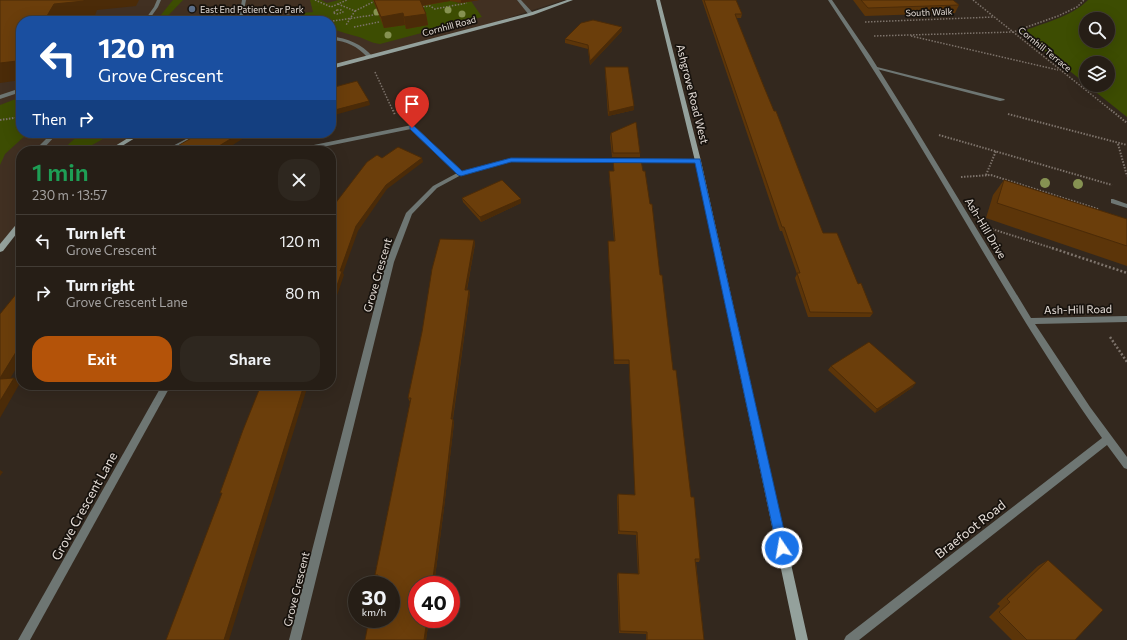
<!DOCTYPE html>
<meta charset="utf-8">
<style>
:root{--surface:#261e16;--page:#2e271f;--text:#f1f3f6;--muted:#a4a2a1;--line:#423c35;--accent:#b45309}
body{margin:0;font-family:Commissioner,sans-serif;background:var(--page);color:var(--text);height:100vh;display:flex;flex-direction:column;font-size:15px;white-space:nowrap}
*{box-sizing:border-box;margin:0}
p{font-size:13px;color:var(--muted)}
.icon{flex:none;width:22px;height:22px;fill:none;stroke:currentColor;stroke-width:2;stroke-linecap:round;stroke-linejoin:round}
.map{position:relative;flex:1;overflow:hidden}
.panel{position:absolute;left:16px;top:146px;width:320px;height:244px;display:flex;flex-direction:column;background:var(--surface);border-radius:16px;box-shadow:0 4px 16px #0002,0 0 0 1px var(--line)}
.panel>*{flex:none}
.hud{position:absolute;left:16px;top:16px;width:320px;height:122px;border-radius:16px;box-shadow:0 4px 16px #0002,0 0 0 1px var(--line);background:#1a4fa0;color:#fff;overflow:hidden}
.controls{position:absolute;left:1079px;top:12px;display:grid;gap:8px}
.controls a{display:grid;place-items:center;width:36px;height:36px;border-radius:50%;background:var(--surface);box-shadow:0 4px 16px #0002,0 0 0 1px var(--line);font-size:20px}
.speed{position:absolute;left:348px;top:576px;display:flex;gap:8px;font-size:20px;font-weight:700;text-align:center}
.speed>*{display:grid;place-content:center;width:52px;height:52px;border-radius:50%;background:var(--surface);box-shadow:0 4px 16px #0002,0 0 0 1px var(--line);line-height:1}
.speed small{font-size:10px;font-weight:400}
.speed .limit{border:6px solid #d22;background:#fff;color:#111}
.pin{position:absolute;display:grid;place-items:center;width:34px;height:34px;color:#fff;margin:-41px -17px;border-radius:50% 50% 50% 0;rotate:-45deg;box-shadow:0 0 4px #0007}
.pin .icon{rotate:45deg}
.me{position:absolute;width:44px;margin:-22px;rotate:348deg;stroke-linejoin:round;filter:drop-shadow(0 0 3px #0008)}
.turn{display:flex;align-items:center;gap:14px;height:84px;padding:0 16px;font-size:18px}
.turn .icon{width:52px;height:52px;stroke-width:2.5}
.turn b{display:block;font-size:28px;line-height:34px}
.then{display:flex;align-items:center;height:38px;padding:0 16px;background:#0003;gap:8px;font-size:15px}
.round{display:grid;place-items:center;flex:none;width:42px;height:42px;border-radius:16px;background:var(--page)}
.overview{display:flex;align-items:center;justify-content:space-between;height:68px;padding:0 16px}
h1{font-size:24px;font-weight:600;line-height:30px;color:#1e9e55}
.action{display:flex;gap:8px;margin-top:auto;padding:8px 16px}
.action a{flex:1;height:46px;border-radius:16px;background:var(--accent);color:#fff;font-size:16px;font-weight:600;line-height:46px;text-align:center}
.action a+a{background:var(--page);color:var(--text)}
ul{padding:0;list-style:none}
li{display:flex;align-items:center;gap:12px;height:52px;padding:0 16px;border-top:1px solid var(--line)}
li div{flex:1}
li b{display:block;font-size:15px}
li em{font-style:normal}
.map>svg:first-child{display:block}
</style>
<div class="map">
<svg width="1127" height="640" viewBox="0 0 1127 640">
<rect width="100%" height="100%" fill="#33281e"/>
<!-- built -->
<polygon fill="#413022" points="0,0 564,0 471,30 331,68 331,21 21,21 21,133 143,133 111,151 21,151 21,223 0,249"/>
<!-- green -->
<g fill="#3d4d02" fill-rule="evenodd">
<polygon points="173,0 183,0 163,21 156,21"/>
<path d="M310 0H321L327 3 339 0H454L458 3 471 1 482 17 380 44C372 43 367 40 359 37 349 34 340 32 331 28V21H313L304 18 302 13 313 12Z"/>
<path d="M1088 0H1127V117L1087 85H1108V63H1086V84L1021 32C1043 23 1071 17 1088 0ZM1086 19H1108V41H1086Z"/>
<polygon points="21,97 21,133 28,133 5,154 0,165 0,105"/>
<polygon points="81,133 114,133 81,151 61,151"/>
</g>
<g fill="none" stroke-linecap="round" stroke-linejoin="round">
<!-- path-far2 -->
<g stroke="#7d736b" stroke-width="1.5" stroke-dasharray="1.5 1.5" stroke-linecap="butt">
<polyline points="315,0 331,7 347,0"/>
<polyline points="973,0 1112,111"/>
<polyline points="338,4 355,11 346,25"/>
<polyline points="420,7 430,6 435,9 467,3"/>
<polygon points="337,10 341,10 343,12 337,14 333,13"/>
<polyline points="355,11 377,0"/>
<polyline points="333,21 380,14"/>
<polyline points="865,22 994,17"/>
<polyline points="354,27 379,22"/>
<polyline points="874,36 1013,32 1058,16 1077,7 1084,0"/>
<polyline points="911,36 1058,70"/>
<polyline points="375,72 393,111"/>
</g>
<!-- path-far1 -->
<g stroke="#7d736b" stroke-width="2" stroke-dasharray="1.5 1.5" stroke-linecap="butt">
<polyline points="393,110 395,115"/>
<polyline points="1111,110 1127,123"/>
<polyline points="1008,114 1127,145"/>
<polyline points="0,120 21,117"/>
<polyline points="939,135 1112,185"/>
<polyline points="1118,144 1127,176"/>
<polyline points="986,175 996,151"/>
<polyline points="961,177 991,175 1098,209"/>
<polyline points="992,229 1055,249"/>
</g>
<!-- path -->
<g stroke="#7d736b" stroke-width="2.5" stroke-dasharray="2 2" stroke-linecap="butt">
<polyline points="1052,248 1127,273"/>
<polyline points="1110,337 1127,362"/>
</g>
<!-- lane -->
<g fill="#6e7673" fill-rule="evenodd">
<polygon points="517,0 521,0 533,13 533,15 529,15"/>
<polygon points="243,8 245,8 245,10 206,13 204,12 206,11"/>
<polygon points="286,14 290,15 289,21 285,21"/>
<path d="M331 36C348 39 361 43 373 57L368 58C357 46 347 41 331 40Z"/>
<polygon points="873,66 1004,99 1005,100 1000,101 873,68"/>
<polygon points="412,125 414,126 463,172 463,174 459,174 411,129 303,151 291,151 294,149"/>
<path d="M193 133H200C191 143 176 151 163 151L186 139Z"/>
<polygon points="1111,199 1113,199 1127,204 1127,208 1111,203"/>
<polygon points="162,385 171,385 30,640 18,640"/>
</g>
<!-- street -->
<g fill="#6e7673" fill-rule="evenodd">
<polygon points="157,0 161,0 158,7 148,21 144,21 154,7"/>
<polygon points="242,0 246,0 242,21 238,21"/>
<path d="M828 0H832L871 57 908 116 1031 318 1127 316V322L1035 324 1090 407 1127 457V469L1124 468 1107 445 859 640H844L846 636 1102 438C1041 353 990 263 937 174 902 115 866 57 828 0Z"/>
<polygon points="21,88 21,92 0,99 0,95"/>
<polygon points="52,133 58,133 41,151 34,151"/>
<polygon points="511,158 698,159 701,161 698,163 511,162 463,174 437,188 412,214 394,262 301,640 289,640 386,262 406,213 433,186 459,172"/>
</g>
<!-- secondary -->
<g fill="#94a19c" fill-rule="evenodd">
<polygon points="567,0 573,0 533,15 331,69 331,65 529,13"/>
<polygon points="656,0 660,0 701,161 808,640 796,640 695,161"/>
<polygon points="136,133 143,133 114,151 107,151"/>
<polygon points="19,221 21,221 21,228 3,251 0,252 0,244"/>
</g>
</g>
<!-- trees -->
<g fill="#869252">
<circle cx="448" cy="10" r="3.5"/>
<circle cx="377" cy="12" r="3.5"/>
<circle cx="462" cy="14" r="3.5"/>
<circle cx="388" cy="35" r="3.5"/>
<circle cx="1045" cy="183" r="5"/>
<circle cx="1078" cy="184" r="5"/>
</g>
<!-- wall -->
<g fill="#5c3509">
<polygon points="373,0 479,0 461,3 450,1 422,6 426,14 428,25 406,29 405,25 384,28"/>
<polygon points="702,0 736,0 742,14 741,18 736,18 738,22 823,233 858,284 873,313 870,317 808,317 795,278 797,274 782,231 780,231"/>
<polygon points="853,0 953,0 959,5 955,13 865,16"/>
<polygon points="622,31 590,65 588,49 565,43 565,39"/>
<polygon points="605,67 634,110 608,116 605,71"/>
<polygon points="611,133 640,153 640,157 612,157 610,137"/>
<polygon points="613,160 643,171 660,275 691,497 700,559 699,562 696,562 704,640 646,640 646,634 619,633 617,576 618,573 638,574 636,535 618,534 617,497 618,494 635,495 629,364 614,364 608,246 608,241 614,241 609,175 609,171 614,171"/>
<polygon points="1004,180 1127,219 1127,266 986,218 993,195"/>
<polygon points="462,198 521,203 481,222 463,202"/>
<polygon points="474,240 475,244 467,290 469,290 470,294 453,419 454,423 444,508 434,585 417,585 417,619 429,619 426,640 365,640 378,578 377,578 375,575 410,402 408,398 422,332"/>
<polygon points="831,366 913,387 875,413 828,370"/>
<polygon points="1048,560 1075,640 1012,640 989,617 1000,606 997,604 1038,566"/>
</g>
<!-- shaded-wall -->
<g fill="#4b2b08">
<polygon points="0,0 139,0 136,6 97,10 94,18 64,21 44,21"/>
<polygon points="418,0 450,0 450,1 419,6"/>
<polygon points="461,0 479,0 461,3"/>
<polygon points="403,13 405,25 384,28 381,17"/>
<polygon points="426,14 428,25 406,29 404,17"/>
<polygon points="622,27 622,31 590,65 590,61"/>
<polygon points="21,54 21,80 0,83 0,63"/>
<polygon points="369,101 370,105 331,116 331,111"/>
<polygon points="634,106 634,110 608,116 609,112"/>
<polygon points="240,133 252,133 223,151 211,151"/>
<polygon points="422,158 423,162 387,189 358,231 343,273 344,275 331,313 331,303 340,271 356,226 386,185"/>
<polygon points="521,199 521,203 481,222 480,217"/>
<polygon points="474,240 475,244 466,294 465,290"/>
<polygon points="469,290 470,294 452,423 451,419"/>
<polygon points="21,344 21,360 7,384 0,378"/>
<polygon points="14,378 20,383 0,418 0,401"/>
<polygon points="916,383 913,387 875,413 877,409"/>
<polygon points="304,385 308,385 229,640 224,640"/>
<polygon points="453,419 454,423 444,508 434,585 432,585"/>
<polygon points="0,470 3,472 0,476"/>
<polygon points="427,619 429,619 426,640 424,640"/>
</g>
<!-- building -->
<g fill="#6b3e0b" stroke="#4b2b08">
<polygon points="0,0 84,0 84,1 54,4 44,21 21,21 21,54 17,61 0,63"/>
<polygon points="374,0 420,0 426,14 404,17 403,13 381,17"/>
<polygon points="704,0 736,0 742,14 735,14 738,22 764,87 774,111 776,111 823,233 837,233 858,284 861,283 873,313 810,312 797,273 800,273 784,227 782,227"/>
<polygon points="861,0 953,0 959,5 868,8"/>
<polygon points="593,20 622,27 590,61 588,45 565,39 581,23"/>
<polygon points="605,67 628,67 634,106 609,112"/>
<polygon points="357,81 369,101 331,111 331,88"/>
<polygon points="636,122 640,153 613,153 611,133"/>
<polygon points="200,133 240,133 211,151 169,151"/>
<polygon points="398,147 422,158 386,185 356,226 340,271 342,271 331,303 331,209 367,162 377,155 382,158"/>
<polygon points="613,160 641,160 643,171 645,171 650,204 652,204 660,275 662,275 673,370 676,370 691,497 694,497 700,559 695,559 704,640 647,640 647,632 620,631 618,573 639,574 637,532 619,531 618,494 635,495 629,360 614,360 608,241 615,241 609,171 614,171"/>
<polygon points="502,180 521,199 480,217 462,198"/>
<polygon points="1004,180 1127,219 1127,246 997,203"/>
<polygon points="440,239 474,240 465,290 469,290 451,419 453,419 443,505 432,585 417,585 417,619 427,619 424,640 365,640 369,619 391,619 391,585 376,585 378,575 375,575 411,398 408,398 422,332 432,269"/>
<polygon points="21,288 21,344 0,378 0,314"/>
<polygon points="869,342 916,383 877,409 831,366"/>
<polygon points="14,378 0,401 0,379"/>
<polygon points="261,385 304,385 224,640 166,640 222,493 220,493 243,430"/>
<polygon points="1048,560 1103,610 1075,640 1027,640 999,612 1010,602 1007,599"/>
</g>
<!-- route -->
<polygon fill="#1a73e8" stroke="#114b97" points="410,126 414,126 462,171 511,158 700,159 788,548 787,552 782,554 778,552 777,548 695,163 511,162 461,176 458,175 410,129"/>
<!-- markers -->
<circle fill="#5c6f8a" stroke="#17120d" stroke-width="1.5" cx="192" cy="9" r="4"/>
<g text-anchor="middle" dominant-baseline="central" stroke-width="3.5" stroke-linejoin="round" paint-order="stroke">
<!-- far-poi labels -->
<g font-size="9" fill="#e6ded8" stroke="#17120d" text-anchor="start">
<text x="200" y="9">East End Patient Car Park</text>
</g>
<!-- far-street labels -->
<g font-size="9" fill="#e6ded8" stroke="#17120d">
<text transform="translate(929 12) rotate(-2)">South Walk</text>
<text transform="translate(449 26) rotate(-15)">Cornhill Road</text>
<text transform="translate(1045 49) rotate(39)">Cornhill Terrace</text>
</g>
<!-- street labels -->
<g font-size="11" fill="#e6ded8" stroke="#17120d">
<text transform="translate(693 94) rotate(76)">Ashgrove Road West</text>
<text transform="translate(986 228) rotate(59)">Ash-Hill Drive</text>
<text transform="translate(377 275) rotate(-74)">Grove Crescent</text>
<text transform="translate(1078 309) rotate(-1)">Ash-Hill Road</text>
<text transform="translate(296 589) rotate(-76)">Grove Crescent</text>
</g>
<!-- near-street labels -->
<g font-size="13" fill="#e6ded8" stroke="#17120d">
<text transform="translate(84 506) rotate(-61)">Grove Crescent Lane</text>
<text transform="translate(970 529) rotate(-38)">Braefoot Road</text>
</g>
</g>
</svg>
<div class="controls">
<a><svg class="icon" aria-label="search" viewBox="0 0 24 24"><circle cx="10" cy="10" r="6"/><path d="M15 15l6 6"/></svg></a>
<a><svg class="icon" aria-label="layers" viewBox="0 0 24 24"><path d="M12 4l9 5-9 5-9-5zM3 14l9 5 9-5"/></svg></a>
</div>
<div class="speed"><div>30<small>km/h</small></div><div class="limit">40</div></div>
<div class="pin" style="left:412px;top:128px;background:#d93025"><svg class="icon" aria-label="arrive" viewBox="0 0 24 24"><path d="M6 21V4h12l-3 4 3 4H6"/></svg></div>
<svg class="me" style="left:782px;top:548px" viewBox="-20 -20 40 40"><circle r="17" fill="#1a73e8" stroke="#fff" stroke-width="3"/><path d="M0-11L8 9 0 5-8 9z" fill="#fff"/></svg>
<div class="hud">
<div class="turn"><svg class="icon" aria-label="left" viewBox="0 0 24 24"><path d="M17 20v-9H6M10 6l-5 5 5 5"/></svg><div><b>120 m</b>Grove Crescent</div></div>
<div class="then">Then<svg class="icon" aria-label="right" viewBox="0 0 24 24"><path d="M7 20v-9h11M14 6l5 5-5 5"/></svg></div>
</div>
<section class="panel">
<div class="overview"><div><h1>1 min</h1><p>230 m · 13:57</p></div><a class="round"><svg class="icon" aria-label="close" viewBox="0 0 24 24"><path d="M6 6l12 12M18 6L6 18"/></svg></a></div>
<ul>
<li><svg class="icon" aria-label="left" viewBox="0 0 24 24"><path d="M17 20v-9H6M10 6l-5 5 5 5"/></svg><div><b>Turn left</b><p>Grove Crescent</p></div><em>120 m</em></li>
<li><svg class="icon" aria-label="right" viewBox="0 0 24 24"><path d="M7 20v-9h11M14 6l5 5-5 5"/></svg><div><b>Turn right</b><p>Grove Crescent Lane</p></div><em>80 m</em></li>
</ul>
<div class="action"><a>Exit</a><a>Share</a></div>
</section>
</div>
